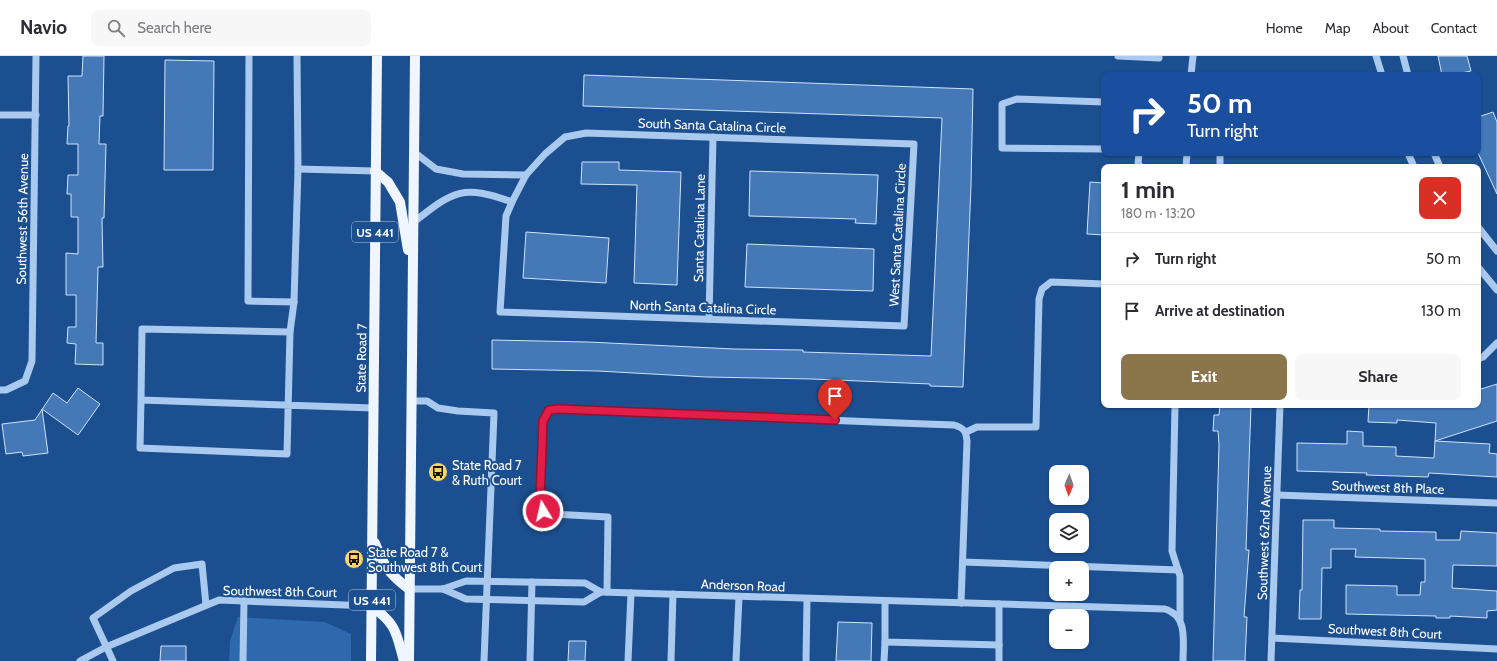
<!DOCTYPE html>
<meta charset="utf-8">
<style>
:root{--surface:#fff;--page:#f7f7f7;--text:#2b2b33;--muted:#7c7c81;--line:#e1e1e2;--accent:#8a764a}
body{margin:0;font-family:Cabin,sans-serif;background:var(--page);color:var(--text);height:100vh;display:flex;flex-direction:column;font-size:15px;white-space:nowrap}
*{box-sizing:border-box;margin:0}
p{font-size:13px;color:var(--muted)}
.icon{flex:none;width:22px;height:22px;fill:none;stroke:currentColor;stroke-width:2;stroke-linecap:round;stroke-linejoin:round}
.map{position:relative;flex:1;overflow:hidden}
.sheet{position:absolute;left:1101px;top:108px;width:380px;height:244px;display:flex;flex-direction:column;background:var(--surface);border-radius:8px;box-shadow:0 1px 3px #0004}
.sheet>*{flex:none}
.hud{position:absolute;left:1101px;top:16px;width:380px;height:84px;border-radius:8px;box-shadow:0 1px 3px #0004;background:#1a4fa0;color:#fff;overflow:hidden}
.needle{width:26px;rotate:182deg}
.controls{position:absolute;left:1049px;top:409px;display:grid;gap:8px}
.controls a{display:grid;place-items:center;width:40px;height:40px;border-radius:8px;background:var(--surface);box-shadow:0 1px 3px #0004;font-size:20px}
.pin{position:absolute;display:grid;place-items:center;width:34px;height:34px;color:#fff;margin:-41px -17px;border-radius:50% 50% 50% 0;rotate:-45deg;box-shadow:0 0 4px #0007}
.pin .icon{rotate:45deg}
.me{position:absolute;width:44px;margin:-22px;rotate:351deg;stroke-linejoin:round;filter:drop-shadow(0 0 3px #0008)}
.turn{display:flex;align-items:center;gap:14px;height:84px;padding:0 20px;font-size:18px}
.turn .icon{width:52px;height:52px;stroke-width:2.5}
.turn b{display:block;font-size:28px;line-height:34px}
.round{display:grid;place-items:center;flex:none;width:42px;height:42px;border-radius:8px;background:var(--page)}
.summary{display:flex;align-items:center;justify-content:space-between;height:68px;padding:0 20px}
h1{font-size:24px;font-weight:800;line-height:30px}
.primary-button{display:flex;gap:8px;margin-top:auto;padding:8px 20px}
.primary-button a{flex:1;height:46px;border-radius:8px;background:var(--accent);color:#fff;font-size:16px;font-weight:800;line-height:46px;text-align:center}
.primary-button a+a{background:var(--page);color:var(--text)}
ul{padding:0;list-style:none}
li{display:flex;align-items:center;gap:12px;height:52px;padding:0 20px;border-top:1px solid var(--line)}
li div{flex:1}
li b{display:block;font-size:15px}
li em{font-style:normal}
header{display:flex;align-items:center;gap:24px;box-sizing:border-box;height:56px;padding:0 20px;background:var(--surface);border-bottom:1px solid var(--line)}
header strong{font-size:19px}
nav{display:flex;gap:22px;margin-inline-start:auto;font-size:14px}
.search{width:280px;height:36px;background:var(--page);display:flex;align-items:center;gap:10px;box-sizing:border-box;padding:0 14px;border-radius:8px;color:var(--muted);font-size:15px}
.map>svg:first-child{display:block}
</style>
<header>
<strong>Navio</strong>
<div class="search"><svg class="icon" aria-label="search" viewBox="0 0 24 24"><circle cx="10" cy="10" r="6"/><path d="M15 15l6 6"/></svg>Search here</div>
<nav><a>Home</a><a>Map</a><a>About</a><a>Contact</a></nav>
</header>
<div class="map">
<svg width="1497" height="605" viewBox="0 0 1497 605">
<rect width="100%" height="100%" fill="#1b4f8f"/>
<!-- green -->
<polygon fill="#2e69ad" points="238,561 325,566 351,578 351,605 229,605 230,585"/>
<!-- building -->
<g fill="#4478b7" stroke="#cfe3fa">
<polygon points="83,0 104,0 103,60 100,60 99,88 106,88 104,162 102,162 103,211 98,211 96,287 103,287 103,309 75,308 76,288 67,287 68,271 76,271 76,239 66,239 66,197 78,198 78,161 71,161 71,138 67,138 68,119 78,119 78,88 67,88 68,70 69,70 68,20 82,20"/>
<polygon points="1438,0 1467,0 1471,15 1451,19 1442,19"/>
<polygon points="165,4 214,5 213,114 164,114"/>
<polygon points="584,19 973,33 971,129 963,331 930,330 930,328 812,323 706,321 598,315 492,313 492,284 588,286 734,293 803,294 803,296 931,300 942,62 583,50"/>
<polygon points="1493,56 1497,66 1497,138 1478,97 1478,61"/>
<polygon points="582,106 619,106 619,114 681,116 677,229 634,227 637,129 581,128"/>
<polygon points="750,115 878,119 876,168 855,167 856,163 749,160"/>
<polygon points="1090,126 1104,127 1104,179 1087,178"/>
<polygon points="526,176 609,182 606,227 523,222"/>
<polygon points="747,188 874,193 873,235 745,231"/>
<polygon points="1497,328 1497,365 1435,385 1436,367 1397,364 1397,367 1368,366 1369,349 1478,349 1478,334"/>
<polygon points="78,332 100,348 78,379 42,353 48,397 23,400 22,396 6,398 2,368 35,364 53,337 67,347"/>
<polygon points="1220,349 1251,349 1246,494 1249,494 1244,561 1247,561 1245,605 1213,605 1219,388 1218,375 1213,375 1214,359 1219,359"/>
<polygon points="1347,375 1363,376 1363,390 1396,391 1396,400 1434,402 1435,385 1490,388 1489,397 1497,398 1497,421 1429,417 1428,421 1366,419 1367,417 1297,415 1297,387 1347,388"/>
<polygon points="1303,464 1334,464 1334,472 1380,473 1380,475 1436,476 1436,484 1460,484 1461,475 1497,477 1497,510 1453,509 1452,532 1497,535 1497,554 1487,555 1487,562 1450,560 1450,562 1436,562 1436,560 1346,558 1346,529 1397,530 1397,539 1420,539 1421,526 1425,526 1425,503 1355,501 1356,493 1331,493 1331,512 1322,512 1321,563 1299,563 1300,534 1302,534"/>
<polygon points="838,566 872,567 871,605 836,605"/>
<polygon points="569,585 586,585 585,605 568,605"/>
<polygon points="161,590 186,590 186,605 160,605"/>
</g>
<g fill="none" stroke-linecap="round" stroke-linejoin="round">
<!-- minor -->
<g stroke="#a9c9ee" stroke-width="7">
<polyline points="249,0 248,245 294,246 298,113 297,0"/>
<polyline points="1118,0 1159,2 1159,0"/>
<polyline points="1376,0 1382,19"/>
<polyline points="1403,0 1408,19"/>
<polyline points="1191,19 1193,0"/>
<polyline points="1104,46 1017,43 1002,48 1002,92 1104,93"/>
<polyline points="0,59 36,59"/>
<polygon points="586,77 914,88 904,270 500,256 506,160 512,146 526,119 545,98 565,81"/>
<polyline points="414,96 436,113 463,118 526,119"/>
<polyline points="1139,97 1138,108 1141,111"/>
<polyline points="1408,97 1414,111"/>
<polyline points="1434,97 1440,111"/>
<polyline points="1186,111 1187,97"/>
<polyline points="1220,111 1220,97"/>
<polyline points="298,113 375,115"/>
<path d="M414 166C453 135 463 128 512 146"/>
<polyline points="1478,171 1497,195"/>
<polyline points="1478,211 1497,234"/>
<polyline points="709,263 713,81"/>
<polyline points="290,276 294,246"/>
<polyline points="1478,303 1483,301 1497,287"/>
<polyline points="0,334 6,334 25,325 32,305 36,0"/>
<polyline points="141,344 142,273 290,276 287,398 140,392 141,344 373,352"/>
<polyline points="411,345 427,345 438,352 458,355 494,357 484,605"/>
<polyline points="1175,349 1172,495 1180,520 1180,563"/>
<polyline points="966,376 977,371 1036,371 1039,243 1042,233 1051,226 1104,228"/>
<polyline points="1277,439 1497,447"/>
<polyline points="963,506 1178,514"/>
<path d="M409 533H443L466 525 585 527 601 536 1165 553C1188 560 1183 585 1183 605"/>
<polyline points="443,533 466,543 584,546 601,536"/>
<path d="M607 536 608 461 552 458 543 455 539 444 543 365 549 354 558 353 899 367 954 369C964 372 966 375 967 385L961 547"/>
<polyline points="885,545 885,586 999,589"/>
<polyline points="1272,582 1497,593"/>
<polyline points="80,605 106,591 219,544 371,550"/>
<polyline points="113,605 93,562 131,535 174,512 202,508 206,549"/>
<polyline points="243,605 244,545"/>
<polyline points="530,605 532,526"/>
<polyline points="628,605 631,537"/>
<polyline points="671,605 673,538"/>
<polyline points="736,605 739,541"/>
<polyline points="806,605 807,543"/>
<polyline points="884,605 885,586"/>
<polyline points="999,605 999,548"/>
<polyline points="1271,605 1280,349"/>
</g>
<!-- major -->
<g stroke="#f0f6ff" stroke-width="10">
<polyline points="375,115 388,126 400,146 408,194"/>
<path d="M375 487C384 510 389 518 409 533"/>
<path d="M371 550C397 568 396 577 404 605"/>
<polyline points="371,605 377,0"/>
<polyline points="409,605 415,0"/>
</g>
</g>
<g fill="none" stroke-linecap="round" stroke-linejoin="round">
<defs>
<polyline id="route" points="543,455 540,444 543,365 549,354 558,353 835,364"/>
</defs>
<!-- route casing -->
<use href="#route" stroke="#92132f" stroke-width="10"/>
<!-- route -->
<use href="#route" stroke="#e11d48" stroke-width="7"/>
</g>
<!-- icons -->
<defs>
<symbol id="bus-disc" viewBox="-11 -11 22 22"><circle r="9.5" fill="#ffd166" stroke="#1b4f8f"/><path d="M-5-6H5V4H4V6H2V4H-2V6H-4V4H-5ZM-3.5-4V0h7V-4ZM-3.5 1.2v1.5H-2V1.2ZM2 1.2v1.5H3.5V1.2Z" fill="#111"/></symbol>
</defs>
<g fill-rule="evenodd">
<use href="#bus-disc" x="427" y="405" width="22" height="22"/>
<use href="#bus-disc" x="343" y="492" width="22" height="22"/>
</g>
<g text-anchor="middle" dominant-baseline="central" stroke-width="4" stroke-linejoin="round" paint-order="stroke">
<!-- shield labels -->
<g fill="#1b4f8f" stroke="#bbcadd" stroke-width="1">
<rect x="352" y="166" width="46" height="20" rx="3"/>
<rect x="349" y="534" width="46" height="20" rx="3"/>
</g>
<g font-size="12" font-weight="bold" fill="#fff">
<text x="375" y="176">US 441</text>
<text x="372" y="544">US 441</text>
</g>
<!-- street labels -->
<g font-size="13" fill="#fff" stroke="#1b4f8f">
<text transform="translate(712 69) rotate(2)">South Santa Catalina Circle</text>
<text transform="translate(22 163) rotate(-89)">Southwest 56th Avenue</text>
<text transform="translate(699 172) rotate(-89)">Santa Catalina Lane</text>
<text transform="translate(897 179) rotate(-87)">West Santa Catalina Circle</text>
<text transform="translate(703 251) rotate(2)">North Santa Catalina Circle</text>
<text transform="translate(361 302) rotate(-89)">State Road 7</text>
<text transform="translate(1388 431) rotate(2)">Southwest 8th Place</text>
<text transform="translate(1264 477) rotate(-88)">Southwest 62nd Avenue</text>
<text transform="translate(743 529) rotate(2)">Anderson Road</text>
<text transform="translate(280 535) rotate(1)">Southwest 8th Court</text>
<text transform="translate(1385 575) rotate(3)">Southwest 8th Court</text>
</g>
<!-- poi labels -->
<g font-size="13" fill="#fff" stroke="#1b4f8f" text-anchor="start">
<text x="452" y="409">State Road 7<tspan x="452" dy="15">&amp; Ruth Court</tspan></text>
<text x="368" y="496">State Road 7 &amp;<tspan x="368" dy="15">Southwest 8th Court</tspan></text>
</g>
</g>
</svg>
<div class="controls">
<a><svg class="needle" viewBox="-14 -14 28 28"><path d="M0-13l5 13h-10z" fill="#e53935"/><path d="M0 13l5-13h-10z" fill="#7c7c81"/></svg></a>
<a><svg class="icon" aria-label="layers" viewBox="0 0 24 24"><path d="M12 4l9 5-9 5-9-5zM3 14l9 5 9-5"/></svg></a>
<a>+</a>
<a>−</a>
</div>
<div class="pin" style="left:835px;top:364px;background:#d93025"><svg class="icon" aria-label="arrive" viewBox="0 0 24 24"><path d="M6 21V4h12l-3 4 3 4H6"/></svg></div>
<svg class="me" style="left:543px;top:455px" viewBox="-20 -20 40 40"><circle r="17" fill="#e11d48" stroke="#fff" stroke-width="3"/><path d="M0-11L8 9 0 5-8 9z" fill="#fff"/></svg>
<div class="hud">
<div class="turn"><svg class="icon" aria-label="right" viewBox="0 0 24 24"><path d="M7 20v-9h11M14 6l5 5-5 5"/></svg><div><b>50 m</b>Turn right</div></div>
</div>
<section class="sheet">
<div class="summary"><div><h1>1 min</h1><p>180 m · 13:20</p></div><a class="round" style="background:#d93025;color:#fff"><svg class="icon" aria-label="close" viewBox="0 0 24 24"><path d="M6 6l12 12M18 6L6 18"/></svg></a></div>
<ul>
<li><svg class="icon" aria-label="right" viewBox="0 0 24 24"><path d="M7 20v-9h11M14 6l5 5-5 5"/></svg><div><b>Turn right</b></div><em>50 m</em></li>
<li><svg class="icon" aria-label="arrive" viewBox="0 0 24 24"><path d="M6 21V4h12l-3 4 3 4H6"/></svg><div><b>Arrive at destination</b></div><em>130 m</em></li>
</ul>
<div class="primary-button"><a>Exit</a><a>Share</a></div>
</section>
</div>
